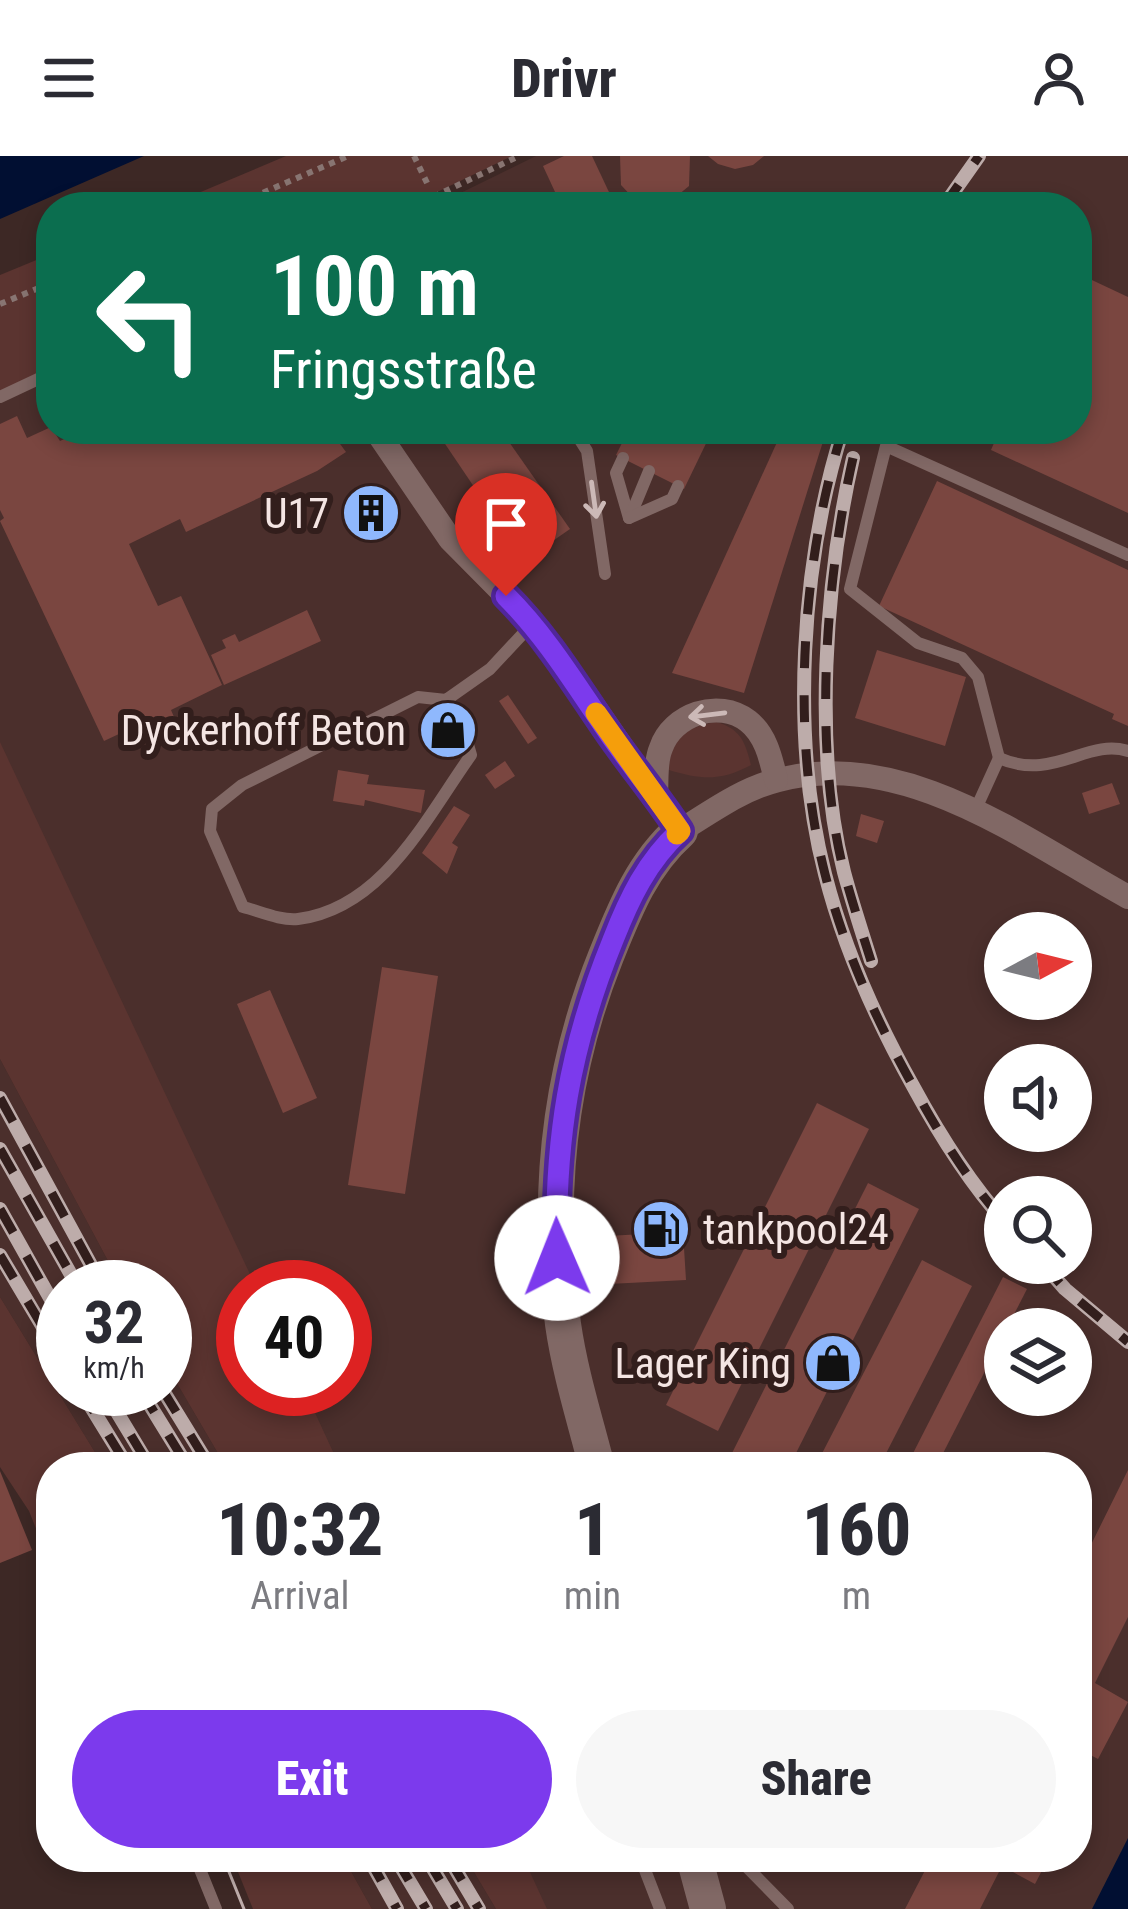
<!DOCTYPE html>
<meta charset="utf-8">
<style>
:root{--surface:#fff;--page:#f7f7f7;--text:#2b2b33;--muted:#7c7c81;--accent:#7c3aed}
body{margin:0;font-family:"Roboto Condensed",sans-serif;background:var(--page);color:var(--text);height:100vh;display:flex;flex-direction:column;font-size:45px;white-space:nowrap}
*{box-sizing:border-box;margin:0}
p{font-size:39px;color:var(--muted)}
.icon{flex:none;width:66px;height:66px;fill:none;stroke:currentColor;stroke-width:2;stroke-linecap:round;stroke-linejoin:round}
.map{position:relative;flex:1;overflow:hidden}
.side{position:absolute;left:36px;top:1296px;width:1056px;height:420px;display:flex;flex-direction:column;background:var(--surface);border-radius:48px;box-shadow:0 6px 18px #0003}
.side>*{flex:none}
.banner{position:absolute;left:36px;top:36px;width:1056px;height:252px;border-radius:48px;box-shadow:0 6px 18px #0003;background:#0b6e4f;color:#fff;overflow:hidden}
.needle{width:78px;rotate:83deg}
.tools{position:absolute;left:984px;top:756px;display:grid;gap:24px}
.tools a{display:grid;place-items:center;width:108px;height:108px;border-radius:50%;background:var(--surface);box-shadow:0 6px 18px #0003;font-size:60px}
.speed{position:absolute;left:36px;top:1104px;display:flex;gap:24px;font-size:60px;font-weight:700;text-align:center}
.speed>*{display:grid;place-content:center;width:156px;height:156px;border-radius:50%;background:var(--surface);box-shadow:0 6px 18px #0003;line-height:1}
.speed small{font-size:30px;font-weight:400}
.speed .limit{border:18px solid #d22;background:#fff;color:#111}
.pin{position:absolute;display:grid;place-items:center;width:102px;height:102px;color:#fff;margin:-123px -51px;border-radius:50% 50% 50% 0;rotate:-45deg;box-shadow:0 0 12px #0007}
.pin .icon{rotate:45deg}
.me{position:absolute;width:132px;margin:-66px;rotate:359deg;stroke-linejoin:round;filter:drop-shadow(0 0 9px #0008)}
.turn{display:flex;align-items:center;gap:42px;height:252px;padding:0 36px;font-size:54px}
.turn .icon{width:156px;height:156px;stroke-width:2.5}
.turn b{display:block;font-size:84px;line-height:102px}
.eta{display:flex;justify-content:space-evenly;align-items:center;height:204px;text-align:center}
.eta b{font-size:72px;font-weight:800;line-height:84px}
.cta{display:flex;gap:24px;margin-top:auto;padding:24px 36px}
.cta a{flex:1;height:138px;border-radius:72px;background:var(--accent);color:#fff;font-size:48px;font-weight:800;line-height:138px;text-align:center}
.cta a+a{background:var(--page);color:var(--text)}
header{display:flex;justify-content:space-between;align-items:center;height:156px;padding:0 36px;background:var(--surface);font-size:54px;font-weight:800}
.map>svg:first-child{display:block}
</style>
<header><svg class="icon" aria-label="menu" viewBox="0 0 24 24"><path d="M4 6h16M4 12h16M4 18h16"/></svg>Drivr<svg class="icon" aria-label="person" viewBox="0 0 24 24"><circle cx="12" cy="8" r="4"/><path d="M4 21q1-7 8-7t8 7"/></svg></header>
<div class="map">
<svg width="1128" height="1753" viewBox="0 0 1128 1753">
<rect width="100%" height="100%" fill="#3d2825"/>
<!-- built -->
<g fill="#4b2f2c" fill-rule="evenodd">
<path d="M536 0H1128V1753H539L515 1701H1077V1311H333L296 1233H345V1131H249L0 599V243L51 220V273H1077V51H432ZM1005 777H1071V843H1005ZM1005 909H1071V975H1005ZM1005 1041H1071V1107H1005ZM1005 1173H1071V1239H1005Z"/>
<polygon points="0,903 122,1131 63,1131 63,1233 165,1233 165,1207 226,1311 104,1311 0,1141"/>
<polygon points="343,1701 465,1701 496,1753 372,1753"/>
</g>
<!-- green -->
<g fill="#5b3430">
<polygon points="286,0 512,0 406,51 165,51"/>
<polygon points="51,98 51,215 0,238 0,119"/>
<path d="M716 566C741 573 745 586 751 609 721 625 702 624 669 614 669 582 687 571 716 566Z"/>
<polygon points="0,586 256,1131 243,1131 243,1233 304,1233 340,1311 226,1311 165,1207 165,1131 122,1131 0,903"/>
<polygon points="0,1141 104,1311 51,1311 51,1410 29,1355 0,1311"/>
<polygon points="232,1701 343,1701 372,1753 253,1753"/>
<polygon points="465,1701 523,1701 547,1753 496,1753"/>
</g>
<!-- water -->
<g fill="#010f32">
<polygon points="0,0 144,0 0,63"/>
<polygon points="1128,1682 1128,1753 1092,1753"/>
</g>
<!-- building -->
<g fill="#7a4640">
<polygon points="564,0 592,0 616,51 562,51 543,10"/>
<polygon points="620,0 690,0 689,30 666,49 637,46 621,29"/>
<polygon points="708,0 764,0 753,9 735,13 718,8"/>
<polygon points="517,40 529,41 546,51 489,51"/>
<polygon points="1077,117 1128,141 1128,357 991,294 1000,273 1077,273"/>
<polygon points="17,260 27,282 51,271 60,285 85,273 329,273 346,296 317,315 186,376 180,363 129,388 158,450 181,440 222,529 171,554 174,561 157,570 153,562 104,585 0,365 4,362 0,354 0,268"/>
<polygon points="435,273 500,273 570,373 524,405"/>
<polygon points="629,273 713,273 684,333 616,299"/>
<polygon points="783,273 826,276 744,537 672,517"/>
<polygon points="937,325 1128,414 1128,570 1112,563 1114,558 879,450"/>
<polygon points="377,341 389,358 358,374 348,361"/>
<polygon points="307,454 321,485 224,529 211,499 226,492 222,484 235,478 239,486"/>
<polygon points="877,494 966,521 945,590 855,562"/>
<polygon points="508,539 537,582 528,588 499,545"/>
<polygon points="505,605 515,620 495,633 485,619"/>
<polygon points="338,614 369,619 367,628 425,634 421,657 365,644 364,650 333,645"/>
<polygon points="1112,627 1120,648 1089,658 1082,637"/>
<polygon points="454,650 470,659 452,687 458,691 447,718 422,697"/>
<polygon points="861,658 884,665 877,687 856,680"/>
<polygon points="382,811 438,820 405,1038 348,1029"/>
<polygon points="270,834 317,942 283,957 237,848"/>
<polygon points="817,947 869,973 718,1275 666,1249"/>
<polygon points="868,1027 919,1053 789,1311 725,1311"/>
<polygon points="683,1076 686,1124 590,1129 587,1081"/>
<polygon points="922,1104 972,1130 879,1311 815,1311"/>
<polygon points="1003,1121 1027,1133 936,1311 906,1311"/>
<polygon points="1128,1314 1128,1461 1095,1527 1128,1546 1098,1603 1077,1592 1077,1417"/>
<polygon points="0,1315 32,1394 0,1407"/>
<polygon points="932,1701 1049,1701 1035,1728 1002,1710 980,1753 905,1753"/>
</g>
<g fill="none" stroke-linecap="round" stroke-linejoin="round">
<!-- path -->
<g stroke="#887572" stroke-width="6" stroke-dasharray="6 6" stroke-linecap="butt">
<polyline points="414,0 428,29"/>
<polyline points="230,51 348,0"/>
<polyline points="412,51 519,0"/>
<polyline points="0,148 51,127"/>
</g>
<!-- lane -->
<g stroke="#816865" stroke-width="12">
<polyline points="0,241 51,217"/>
<polyline points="573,273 587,295 605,418"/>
<polyline points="623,302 616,317 629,362"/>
<polyline points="630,361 649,315"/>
<polyline points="629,362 672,343 678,330"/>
<path d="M446 544 418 541 242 629 212 653 210 675 243 751C259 755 281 765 298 763 383 752 426 662 471 599L464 575 446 544 490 513 532 468"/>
<polyline points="999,602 978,521 962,502 918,487 850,433 886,290 1128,399"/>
<path d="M974 657 999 602C1053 626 1087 582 1128 595"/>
<polyline points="195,1701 216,1753"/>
<polyline points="640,1701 660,1753"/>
<polyline points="737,1701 788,1753"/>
</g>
<!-- street -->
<g stroke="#816865" stroke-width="24">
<path d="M375 273 450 383 533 467 566 510 680 675C711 656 742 633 778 624 904 591 1023 683 1128 741"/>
<path d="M656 639C657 624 655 606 661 592 672 559 718 542 748 565 766 579 771 603 776 624"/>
</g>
<!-- secondary -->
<g stroke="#816865" stroke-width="36">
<path d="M597 1311C585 1264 570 1217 563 1168 546 1042 559 917 606 800 625 753 642 709 680 675"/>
<polyline points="694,1701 708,1753"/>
</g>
<!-- tram -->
<polyline stroke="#bdacaa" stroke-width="3" points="223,1701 244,1753"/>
<defs>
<g id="rail">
<polyline points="943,51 979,0"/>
<path d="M843 273C801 406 790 582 825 718 844 793 875 862 913 930 939 978 968 1025 1005 1066"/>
<path d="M853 302C825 425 813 594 844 716 852 746 862 776 871 805"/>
<polyline points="0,942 103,1131"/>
<polyline points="0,993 78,1131"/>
<polyline points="0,1053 63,1165"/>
<polyline points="0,1099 63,1205"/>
<polyline points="1042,1107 1065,1133 1128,1186"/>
<polyline points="80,1233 128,1311"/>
<polyline points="103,1233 150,1311"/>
<polyline points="140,1233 188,1311"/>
<polyline points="162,1233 210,1311"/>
<polyline points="368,1701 397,1753"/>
<polyline points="395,1701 426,1753"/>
<polyline points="426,1701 457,1753"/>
<polyline points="448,1701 479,1753"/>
</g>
</defs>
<!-- rail casing -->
<use href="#rail" stroke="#bdacaa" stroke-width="14"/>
<!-- rail -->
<use href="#rail" stroke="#321e1c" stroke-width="9" stroke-dasharray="27" stroke-linecap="butt"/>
</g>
<!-- one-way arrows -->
<defs><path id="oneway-shaft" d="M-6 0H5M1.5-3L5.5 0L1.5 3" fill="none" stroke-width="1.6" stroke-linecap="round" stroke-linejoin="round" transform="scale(3)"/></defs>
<g stroke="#ccb9b7">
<use href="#oneway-shaft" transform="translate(594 344) rotate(82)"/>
<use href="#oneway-shaft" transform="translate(707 559) rotate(173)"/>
</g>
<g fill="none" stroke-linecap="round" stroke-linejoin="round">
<defs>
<path id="route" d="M506 440C549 483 578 533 613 583 635 614 659 643 680 675 647 705 629 743 613 784 569 892 554 986 557 1102"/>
</defs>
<!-- route casing -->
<use href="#route" stroke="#51269a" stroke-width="30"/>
<!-- route -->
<use href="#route" stroke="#7c3aed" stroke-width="21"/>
<!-- slow -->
<polyline stroke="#f59e0b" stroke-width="21" points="596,557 680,675 677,678"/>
</g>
<!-- icons -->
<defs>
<symbol id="building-disc" viewBox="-11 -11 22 22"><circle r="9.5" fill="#8fb8fd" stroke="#321e1c"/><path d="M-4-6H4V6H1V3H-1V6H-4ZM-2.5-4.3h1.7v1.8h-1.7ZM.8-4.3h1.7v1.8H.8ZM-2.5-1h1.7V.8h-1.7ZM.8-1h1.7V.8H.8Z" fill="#111"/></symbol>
<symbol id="shop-disc" viewBox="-11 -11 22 22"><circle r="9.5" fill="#8fb8fd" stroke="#321e1c"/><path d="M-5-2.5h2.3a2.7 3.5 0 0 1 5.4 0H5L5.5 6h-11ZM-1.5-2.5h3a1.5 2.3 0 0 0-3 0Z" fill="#111"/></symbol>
<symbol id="fuel-disc" viewBox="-11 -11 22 22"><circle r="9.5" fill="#8fb8fd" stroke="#321e1c"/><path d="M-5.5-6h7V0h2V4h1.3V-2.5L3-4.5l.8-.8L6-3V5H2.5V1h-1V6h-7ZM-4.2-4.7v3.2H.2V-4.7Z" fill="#111"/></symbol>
</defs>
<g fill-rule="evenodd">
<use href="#building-disc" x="338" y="324" width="66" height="66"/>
<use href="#shop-disc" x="415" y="541" width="66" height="66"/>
<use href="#fuel-disc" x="628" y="1040" width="66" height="66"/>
<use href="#shop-disc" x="800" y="1174" width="66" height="66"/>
</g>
<g text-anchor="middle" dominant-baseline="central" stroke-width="12" stroke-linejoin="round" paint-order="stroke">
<!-- poi labels -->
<g font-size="42" fill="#f4e5e3" stroke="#321e1c" text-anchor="end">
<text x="329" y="357">U17</text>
<text x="406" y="574">Dyckerhoff Beton</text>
<text x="703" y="1073" text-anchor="start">tankpool24</text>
<text x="791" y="1207">Lager King</text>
</g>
</g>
</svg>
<div class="tools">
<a><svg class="needle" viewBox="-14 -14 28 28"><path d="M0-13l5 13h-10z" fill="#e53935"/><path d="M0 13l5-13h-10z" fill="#7c7c81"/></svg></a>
<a><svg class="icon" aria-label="sound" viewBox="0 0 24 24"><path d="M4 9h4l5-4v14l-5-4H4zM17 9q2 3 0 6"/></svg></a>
<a><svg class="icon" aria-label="search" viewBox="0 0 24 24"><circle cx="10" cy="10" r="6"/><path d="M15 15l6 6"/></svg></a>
<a><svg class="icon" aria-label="layers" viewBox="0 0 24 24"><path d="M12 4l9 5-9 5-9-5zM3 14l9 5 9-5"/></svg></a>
</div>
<div class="speed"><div>32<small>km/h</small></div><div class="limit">40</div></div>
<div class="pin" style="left:506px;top:440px;background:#d93025"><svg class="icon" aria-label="arrive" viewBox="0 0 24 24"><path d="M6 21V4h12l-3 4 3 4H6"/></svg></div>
<svg class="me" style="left:557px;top:1102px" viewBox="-20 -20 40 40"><circle r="19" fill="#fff"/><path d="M0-13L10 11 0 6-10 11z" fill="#7c3aed"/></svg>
<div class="banner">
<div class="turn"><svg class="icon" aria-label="left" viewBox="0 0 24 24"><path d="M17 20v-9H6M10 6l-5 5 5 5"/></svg><div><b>100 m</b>Fringsstraße</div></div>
</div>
<section class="side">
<div class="eta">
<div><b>10:32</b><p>Arrival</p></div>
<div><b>1</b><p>min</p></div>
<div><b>160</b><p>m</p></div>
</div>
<div class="cta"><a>Exit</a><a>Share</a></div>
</section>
</div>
